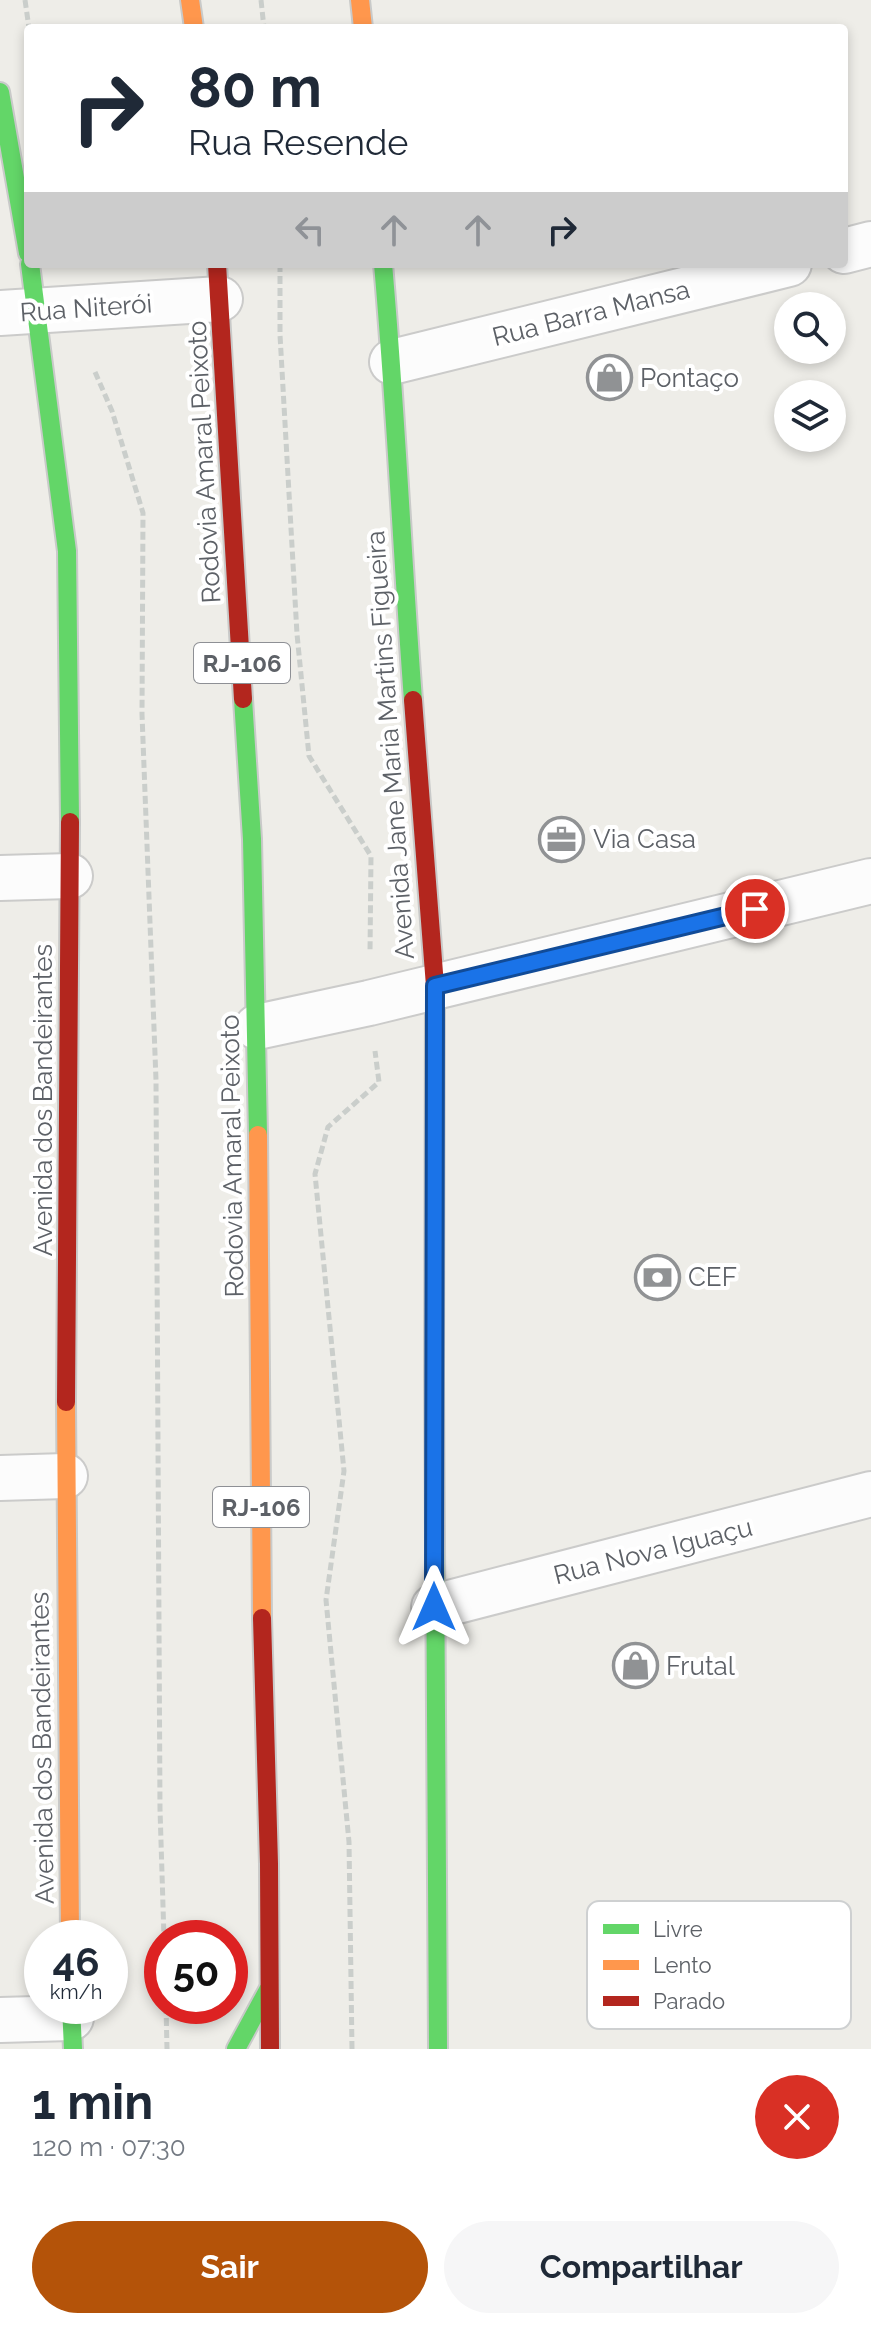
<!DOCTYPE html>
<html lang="pt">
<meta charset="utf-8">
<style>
:root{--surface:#fff;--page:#f6f6f7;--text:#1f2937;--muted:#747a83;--accent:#b45309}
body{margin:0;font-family:Raleway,sans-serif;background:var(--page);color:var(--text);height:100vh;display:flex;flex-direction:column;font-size:30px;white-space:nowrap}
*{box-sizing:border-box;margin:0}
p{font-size:26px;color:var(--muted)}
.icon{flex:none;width:44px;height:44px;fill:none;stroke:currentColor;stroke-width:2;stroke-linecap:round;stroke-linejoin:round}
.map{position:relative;height:2049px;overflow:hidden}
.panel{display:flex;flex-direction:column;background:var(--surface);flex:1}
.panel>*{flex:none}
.hud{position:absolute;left:24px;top:24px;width:824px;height:244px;border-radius:8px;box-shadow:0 4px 12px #0003;background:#fff;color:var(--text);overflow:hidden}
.controls{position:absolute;left:774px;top:292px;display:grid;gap:16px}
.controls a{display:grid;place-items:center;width:72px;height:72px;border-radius:50%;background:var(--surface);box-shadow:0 4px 12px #0003;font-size:40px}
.speed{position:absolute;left:24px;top:1920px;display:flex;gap:16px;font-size:40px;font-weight:700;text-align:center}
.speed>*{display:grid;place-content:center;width:104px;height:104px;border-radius:50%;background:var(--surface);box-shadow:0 4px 12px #0003;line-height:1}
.speed small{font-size:20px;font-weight:400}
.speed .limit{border:12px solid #d22;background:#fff;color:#111}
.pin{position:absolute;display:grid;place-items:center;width:68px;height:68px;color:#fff;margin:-34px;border:4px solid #fff;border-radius:50%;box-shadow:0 2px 8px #0007}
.me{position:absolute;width:88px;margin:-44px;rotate:0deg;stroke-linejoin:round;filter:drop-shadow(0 0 6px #0008)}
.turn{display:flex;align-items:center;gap:28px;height:168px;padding:0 32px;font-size:36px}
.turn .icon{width:104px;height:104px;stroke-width:2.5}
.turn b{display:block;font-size:56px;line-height:68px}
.lanes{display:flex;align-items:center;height:76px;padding:0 32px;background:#0003;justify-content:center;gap:40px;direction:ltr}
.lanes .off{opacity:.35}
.round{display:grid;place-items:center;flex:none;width:84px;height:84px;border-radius:42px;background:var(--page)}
.headline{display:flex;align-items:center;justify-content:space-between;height:136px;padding:0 32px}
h1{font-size:48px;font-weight:700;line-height:60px}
.cta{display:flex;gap:16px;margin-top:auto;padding:16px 32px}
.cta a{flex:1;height:92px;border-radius:48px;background:var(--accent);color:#fff;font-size:32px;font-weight:700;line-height:92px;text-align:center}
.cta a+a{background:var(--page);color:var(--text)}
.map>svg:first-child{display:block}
</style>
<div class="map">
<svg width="871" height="2049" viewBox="0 0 871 2049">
<rect width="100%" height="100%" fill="#eeede8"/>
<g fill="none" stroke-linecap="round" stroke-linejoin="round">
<defs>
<g id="street">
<polyline points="844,251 871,244"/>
<polyline points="0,313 220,299"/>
<polyline points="392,362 789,264"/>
<polyline points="0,878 70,876"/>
<polyline points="257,1027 369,1003 871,881"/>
<polyline points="0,1478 65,1476"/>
<polyline points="434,1607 871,1494"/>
<polyline points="0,2020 71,2018"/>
</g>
<g id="fast">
<polyline points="0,92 28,253"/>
<polyline points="30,264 67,551 70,822"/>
<path d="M383 264C396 409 402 555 413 700"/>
<polyline points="243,699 252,839 258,1135"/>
<polyline points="434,1375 438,2049"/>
<polyline points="71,2006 73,2049"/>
<polyline points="236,2049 268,1990"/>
</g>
<g id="slow">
<polyline points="190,0 194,28"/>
<polyline points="360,0 363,28"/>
<polyline points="258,1135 262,1618"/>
<polyline points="66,1402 70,1938"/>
</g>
<g id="jam">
<polyline points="217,264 243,699"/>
<polyline points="413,700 435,986 434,1375"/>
<polyline points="66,1402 70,822"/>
<polyline points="262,1618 269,1864 270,2049"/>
</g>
</defs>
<!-- street casing -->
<use href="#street" stroke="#cbcbca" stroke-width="48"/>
<!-- fast casing -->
<use href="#fast" stroke="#c9cac9" stroke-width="22"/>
<!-- slow casing -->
<use href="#slow" stroke="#c9cac9" stroke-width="22"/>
<!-- jam casing -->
<use href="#jam" stroke="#c9cac9" stroke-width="22"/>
<!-- path -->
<g stroke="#cacecb" stroke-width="5" stroke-dasharray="8 4" stroke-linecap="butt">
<polyline points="25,0 29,28"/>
<polyline points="261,0 264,28"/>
<polyline points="280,264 280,335 297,634 309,756 371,856 370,953"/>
<polyline points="95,372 112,411 143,513 142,714 156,1080 160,1809 164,1938"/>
<polyline points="166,2006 167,2049"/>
<polyline points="352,2049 349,1842 326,1600 344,1471 315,1174 328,1127 379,1082 375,1051"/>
</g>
<!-- street -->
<use href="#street" stroke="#fcfcfc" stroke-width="44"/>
<!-- fast -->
<use href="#fast" stroke="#63d668" stroke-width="18"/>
<!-- slow -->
<use href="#slow" stroke="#ff974d" stroke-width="18"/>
<!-- jam -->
<use href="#jam" stroke="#b3261e" stroke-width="18"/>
</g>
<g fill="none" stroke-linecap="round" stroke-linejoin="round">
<defs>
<polyline id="route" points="434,1607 435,986 755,909"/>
</defs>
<!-- route casing -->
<use href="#route" stroke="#114b97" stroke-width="20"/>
<!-- route -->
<use href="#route" stroke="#1a73e8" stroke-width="14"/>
</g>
<!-- icons -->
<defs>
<symbol id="shop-ring" viewBox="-11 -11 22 22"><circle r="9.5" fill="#fff" stroke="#909294" stroke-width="1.5"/><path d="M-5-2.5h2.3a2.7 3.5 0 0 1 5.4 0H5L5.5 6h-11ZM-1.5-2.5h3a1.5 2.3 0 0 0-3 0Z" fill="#909294"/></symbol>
<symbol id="office-ring" viewBox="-11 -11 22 22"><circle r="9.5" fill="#fff" stroke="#909294" stroke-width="1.5"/><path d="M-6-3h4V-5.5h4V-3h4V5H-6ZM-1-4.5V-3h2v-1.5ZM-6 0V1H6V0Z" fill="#909294"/></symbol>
<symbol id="bank-ring" viewBox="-11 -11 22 22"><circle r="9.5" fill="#fff" stroke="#909294" stroke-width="1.5"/><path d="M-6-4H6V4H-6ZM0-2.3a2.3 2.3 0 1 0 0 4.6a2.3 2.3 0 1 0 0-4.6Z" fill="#909294"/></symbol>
</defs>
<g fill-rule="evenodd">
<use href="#shop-ring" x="584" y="352" width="51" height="51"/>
<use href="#office-ring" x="536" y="814" width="51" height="51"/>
<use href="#bank-ring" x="632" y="1252" width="51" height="51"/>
<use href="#shop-ring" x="610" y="1640" width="51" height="51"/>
</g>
<g text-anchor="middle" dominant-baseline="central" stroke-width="8" stroke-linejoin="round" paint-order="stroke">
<!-- shield labels -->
<g fill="#fff" stroke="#8e9095" stroke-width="2">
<rect x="194" y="643" width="96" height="40" rx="6"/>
<rect x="213" y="1487" width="96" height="40" rx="6"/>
</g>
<g font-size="24" font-weight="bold" fill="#5d6167">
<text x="242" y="663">RJ-106</text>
<text x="261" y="1507">RJ-106</text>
</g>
<!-- street labels -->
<g font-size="26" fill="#5d6167" stroke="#fff">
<text transform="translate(86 308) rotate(-4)">Rua Niterói</text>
<text transform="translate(591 313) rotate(-14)">Rua Barra Mansa</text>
<text transform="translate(204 462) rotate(-93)">Rodovia Amaral Peixoto</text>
<text transform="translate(390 745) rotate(-94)">Avenida Jane Maria Martins Figueira</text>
<text transform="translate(43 1100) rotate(-90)">Avenida dos Bandeirantes</text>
<text transform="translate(232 1156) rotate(-91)">Rodovia Amaral Peixoto</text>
<text transform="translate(653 1551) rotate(-14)">Rua Nova Iguaçu</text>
<text transform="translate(42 1748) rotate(-91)">Avenida dos Bandeirantes</text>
</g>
<!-- poi labels -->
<g font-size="26" fill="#5d6167" stroke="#fff" text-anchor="start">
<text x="640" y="378">Pontaço</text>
<text x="593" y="839">Via Casa</text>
<text x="688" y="1277">CEF</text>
<text x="666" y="1666">Frutal</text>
</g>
</g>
<!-- legend -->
<rect x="587" y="1901" width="264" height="128" rx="12" fill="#fff" stroke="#ced0d1" stroke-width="2"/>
<rect x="603" y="1924" width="36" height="10" fill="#63d668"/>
<rect x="603" y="1960" width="36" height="10" fill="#ff974d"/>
<rect x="603" y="1996" width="36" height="10" fill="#b3261e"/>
<g font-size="22" fill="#5d6167">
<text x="653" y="1937">Livre</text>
<text x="653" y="1973">Lento</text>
<text x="653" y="2009">Parado</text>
</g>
</svg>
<div class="controls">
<a><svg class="icon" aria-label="search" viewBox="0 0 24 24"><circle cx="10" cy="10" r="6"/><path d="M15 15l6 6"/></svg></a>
<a><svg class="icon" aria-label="layers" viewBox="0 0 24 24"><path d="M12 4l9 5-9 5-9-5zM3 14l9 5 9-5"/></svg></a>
</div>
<div class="speed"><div>46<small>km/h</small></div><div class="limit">50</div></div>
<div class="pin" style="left:755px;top:909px;background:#d93025"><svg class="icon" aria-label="arrive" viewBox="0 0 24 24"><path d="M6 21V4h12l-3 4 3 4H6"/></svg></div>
<svg class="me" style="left:434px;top:1607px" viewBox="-20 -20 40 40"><path d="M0-17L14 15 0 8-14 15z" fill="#1a73e8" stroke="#fff" stroke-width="4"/></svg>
<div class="hud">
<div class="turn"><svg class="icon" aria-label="right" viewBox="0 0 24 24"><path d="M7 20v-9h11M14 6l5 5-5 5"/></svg><div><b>80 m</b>Rua Resende</div></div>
<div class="lanes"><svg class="icon off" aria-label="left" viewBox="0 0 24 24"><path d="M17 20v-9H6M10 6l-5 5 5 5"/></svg><svg class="icon off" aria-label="ahead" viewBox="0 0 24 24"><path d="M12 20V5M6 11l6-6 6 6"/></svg><svg class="icon off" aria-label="ahead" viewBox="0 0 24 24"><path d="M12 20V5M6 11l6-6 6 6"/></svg><svg class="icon" aria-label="right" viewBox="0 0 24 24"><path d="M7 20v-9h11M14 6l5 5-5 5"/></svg></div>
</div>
</div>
<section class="panel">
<div class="headline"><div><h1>1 min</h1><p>120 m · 07:30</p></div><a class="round" style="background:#d93025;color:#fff"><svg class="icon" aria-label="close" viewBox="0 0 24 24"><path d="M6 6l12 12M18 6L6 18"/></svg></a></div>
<div class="cta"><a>Sair</a><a>Compartilhar</a></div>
</section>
